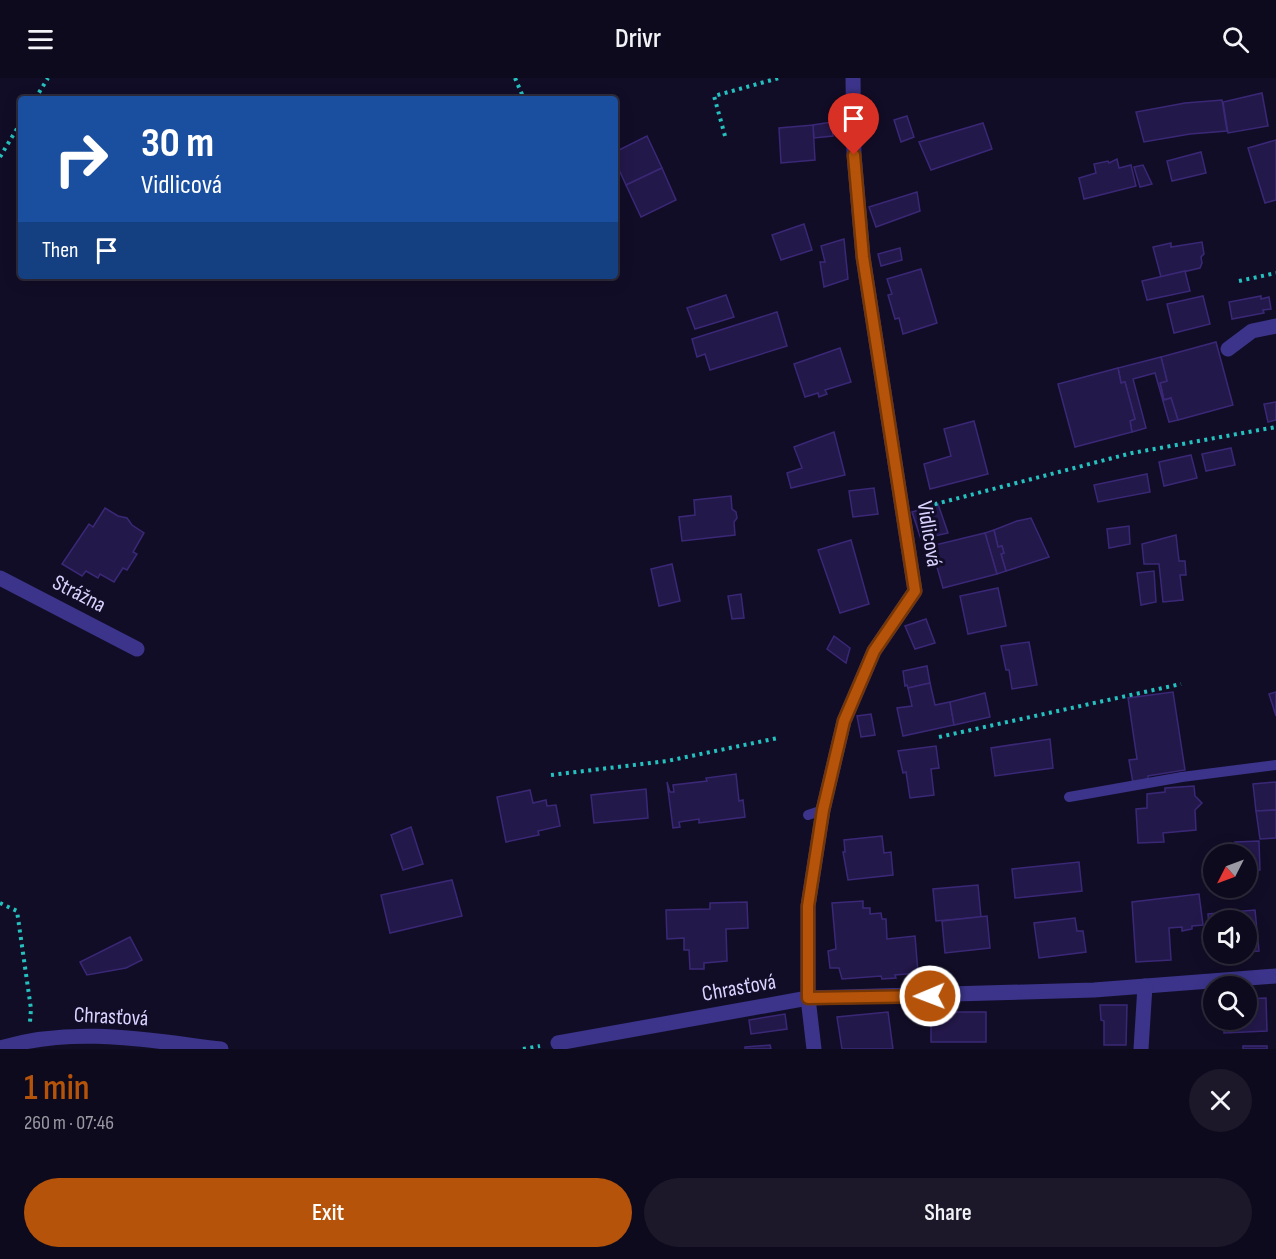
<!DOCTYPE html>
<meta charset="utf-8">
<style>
:root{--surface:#0e0a1d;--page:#1c182a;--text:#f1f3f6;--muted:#9b9aa4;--line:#2e2b3b;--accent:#b45309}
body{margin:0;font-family:"Sofia Sans Condensed",sans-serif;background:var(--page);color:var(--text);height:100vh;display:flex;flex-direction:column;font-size:22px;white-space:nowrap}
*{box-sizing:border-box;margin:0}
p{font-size:20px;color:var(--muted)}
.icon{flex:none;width:33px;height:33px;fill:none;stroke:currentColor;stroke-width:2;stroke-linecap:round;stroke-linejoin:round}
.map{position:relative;height:971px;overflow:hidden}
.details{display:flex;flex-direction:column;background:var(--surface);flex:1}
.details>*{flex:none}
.guide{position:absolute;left:18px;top:18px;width:600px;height:183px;border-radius:6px;box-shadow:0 3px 15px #0003,0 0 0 2px var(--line);background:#1a4fa0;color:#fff;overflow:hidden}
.needle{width:39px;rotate:228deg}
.fabs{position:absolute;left:1203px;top:766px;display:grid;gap:12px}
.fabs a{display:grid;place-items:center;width:54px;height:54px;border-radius:50%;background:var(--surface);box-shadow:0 3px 15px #0003,0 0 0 2px var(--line);font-size:30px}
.pin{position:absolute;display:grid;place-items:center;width:51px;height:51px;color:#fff;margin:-62px -26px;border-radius:50% 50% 50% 0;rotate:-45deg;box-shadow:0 0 6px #0007}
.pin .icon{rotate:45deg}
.me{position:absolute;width:66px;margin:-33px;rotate:269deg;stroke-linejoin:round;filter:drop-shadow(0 0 4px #0008)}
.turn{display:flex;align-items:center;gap:21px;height:126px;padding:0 24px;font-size:27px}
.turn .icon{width:78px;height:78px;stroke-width:2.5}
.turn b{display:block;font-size:42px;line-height:51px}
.then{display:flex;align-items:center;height:57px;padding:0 24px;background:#0003;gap:12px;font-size:22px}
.round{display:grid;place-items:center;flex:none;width:63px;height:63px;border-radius:32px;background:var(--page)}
.summary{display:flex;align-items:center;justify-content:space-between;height:102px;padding:0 24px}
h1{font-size:36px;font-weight:600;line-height:45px;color:var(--accent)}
.button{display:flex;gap:12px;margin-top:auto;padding:12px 24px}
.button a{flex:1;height:69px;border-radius:36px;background:var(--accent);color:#fff;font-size:24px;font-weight:600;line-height:69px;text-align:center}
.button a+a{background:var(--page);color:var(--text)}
header{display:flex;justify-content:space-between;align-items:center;height:78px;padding:0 24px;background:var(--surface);font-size:27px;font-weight:600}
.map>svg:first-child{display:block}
</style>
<header><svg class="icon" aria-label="menu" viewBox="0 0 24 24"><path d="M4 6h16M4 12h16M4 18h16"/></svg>Drivr<svg class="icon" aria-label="search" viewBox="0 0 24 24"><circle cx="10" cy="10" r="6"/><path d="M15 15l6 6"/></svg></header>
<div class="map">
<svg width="1276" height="971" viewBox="0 0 1276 971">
<rect width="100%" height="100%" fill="#120d27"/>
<!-- building -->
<g fill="#23184a" stroke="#3a2877" stroke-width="1.5">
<polygon points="1262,15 1268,48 1228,55 1223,24"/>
<polygon points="1222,22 1227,53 1190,56 1144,64 1136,34 1185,25"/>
<polygon points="907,38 914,59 901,64 894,42"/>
<polygon points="832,44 833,58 814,60 813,47"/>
<polygon points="983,45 992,71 931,92 919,64"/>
<polygon points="813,47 815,82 781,85 779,50"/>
<polygon points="647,58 662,90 626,107 615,83 615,74"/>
<polygon points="1276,62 1276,122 1265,125 1248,70"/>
<polygon points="1201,74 1206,95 1172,103 1167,83"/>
<polygon points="1117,81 1119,90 1131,87 1136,108 1084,121 1079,100 1096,95 1094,86 1108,83 1109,85"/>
<polygon points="1143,87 1152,106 1140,109 1134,89"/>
<polygon points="662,90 676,122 641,139 626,107"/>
<polygon points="917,114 920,133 876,149 869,129"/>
<polygon points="804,146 812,172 781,182 772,157"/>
<polygon points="844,161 848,201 824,209 820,184 825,184 821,168"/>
<polygon points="1202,164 1204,176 1201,179 1202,185 1200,190 1161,199 1153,169 1171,165 1171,169"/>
<polygon points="900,170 902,182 881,188 878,176"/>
<polygon points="921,191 937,245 903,256 899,240 895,241 888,217 892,216 887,201"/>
<polygon points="1185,193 1190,213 1147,222 1142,203"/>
<polygon points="726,217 734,239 695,251 687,230"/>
<polygon points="1203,218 1210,246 1174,255 1167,226"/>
<polygon points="1261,218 1261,221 1269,219 1271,231 1263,232 1264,235 1232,241 1229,224"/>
<polygon points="777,234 787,268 710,292 705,276 697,279 692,261"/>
<polygon points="1216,264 1233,327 1178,342 1171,320 1164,322 1160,305 1167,303 1161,279"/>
<polygon points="840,270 851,304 825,312 827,316 819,319 818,315 805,319 794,286"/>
<polygon points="1161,279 1167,303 1160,305 1164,322 1171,320 1178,342 1169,344 1155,295 1133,301 1146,350 1132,354 1130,343 1135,341 1125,304 1121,305 1118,290"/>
<polygon points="1118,290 1121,305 1125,304 1135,341 1130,343 1132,354 1075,369 1058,306"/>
<polygon points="1276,324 1276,342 1268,344 1264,326"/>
<polygon points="974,343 988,396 930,411 924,386 951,378 944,351"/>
<polygon points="834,354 845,397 791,410 787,395 802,390 794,369"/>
<polygon points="1231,370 1235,387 1206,393 1202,376"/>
<polygon points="1191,377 1197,400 1164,408 1159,384"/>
<polygon points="1147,396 1150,414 1098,424 1094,407"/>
<polygon points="874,410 878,436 853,439 849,413"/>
<polygon points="731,418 732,431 736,434 737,440 734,444 735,457 682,463 679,439 695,437 694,422"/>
<polygon points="938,426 948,455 921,461 912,434"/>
<polygon points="105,430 118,438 127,440 132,447 144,455 133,474 137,476 127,492 123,490 114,504 100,496 98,500 86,493 82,498 62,486 89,446 93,449"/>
<polygon points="1031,440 1049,479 1006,493 1001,476 1004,475 1002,468 998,469 994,452 1017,443"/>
<polygon points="1129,448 1130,466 1109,470 1107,451"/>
<polygon points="994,452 998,469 1002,468 1004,475 1001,476 1006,493 997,496 985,455"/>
<polygon points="985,455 997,496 943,510 931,468"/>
<polygon points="1176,457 1179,483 1185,483 1186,497 1180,497 1183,522 1163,524 1159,486 1144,486 1142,466"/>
<polygon points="851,462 869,526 840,535 818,472"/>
<polygon points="672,486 680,523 659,528 651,491"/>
<polygon points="1154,493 1156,524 1141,527 1137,495"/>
<polygon points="998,510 1006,548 968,556 960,518"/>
<polygon points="741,516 744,540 732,541 728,518"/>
<polygon points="926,541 935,565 915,571 905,548"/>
<polygon points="834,558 850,570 846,585 827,571"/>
<polygon points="1029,564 1037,607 1012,611 1009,592 1006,592 1001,568"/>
<polygon points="927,588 930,605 908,610 907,607 905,608 903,593"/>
<polygon points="930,605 935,627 950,624 954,647 903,658 897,630 912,628 908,610"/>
<polygon points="1173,614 1185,692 1148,698 1148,701 1133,705 1129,682 1137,681 1128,620"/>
<polygon points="1276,614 1276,638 1269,616"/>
<polygon points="985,615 990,639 954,647 950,624"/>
<polygon points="871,636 875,657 861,659 857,638"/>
<polygon points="1050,661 1053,690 995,698 991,670"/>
<polygon points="936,668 939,690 931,691 934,717 910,720 906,694 903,695 898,673"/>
<polygon points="736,696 739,723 743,722 745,739 699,745 699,741 679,744 680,749 673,750 667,704 670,714 674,714 673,707 707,703 706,700"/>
<polygon points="1276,704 1276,732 1256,733 1253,706"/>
<polygon points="1194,708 1195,718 1202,725 1195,732 1196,752 1163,755 1164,764 1138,765 1136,731 1147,730 1147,716 1165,714 1165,710"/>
<polygon points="646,711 648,740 594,745 591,717"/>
<polygon points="530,712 533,725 546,722 547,728 556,727 560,748 538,753 539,757 506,764 497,719"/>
<polygon points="1276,732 1276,760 1260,761 1256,733"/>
<polygon points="411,749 423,786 403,792 391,757"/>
<polygon points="882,758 884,775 891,774 893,797 848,802 843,774 845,774 844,762"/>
<polygon points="1259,763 1260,792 1246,792 1246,777 1235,777 1235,764"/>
<polygon points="1079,784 1082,813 1015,820 1012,791"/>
<polygon points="452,802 462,838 390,855 381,817"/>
<polygon points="978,807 981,839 936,843 933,811"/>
<polygon points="1199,816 1203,847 1192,848 1192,851 1182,853 1182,849 1169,850 1171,882 1136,884 1132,824"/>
<polygon points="863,823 863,830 870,830 870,836 881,835 882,841 886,841 887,861 915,858 918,895 895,897 896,900 882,901 881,898 842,901 839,890 830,890 828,873 836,871 832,825"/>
<polygon points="747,824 748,850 726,851 727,883 704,885 704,891 690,891 689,872 684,872 684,860 667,861 666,832 710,831 710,825"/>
<polygon points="1255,832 1259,873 1246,874 1246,843 1214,843 1214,876 1225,876 1211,877 1208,836"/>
<polygon points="987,838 990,870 945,875 942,843"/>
<polygon points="1075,840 1077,853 1083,853 1086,874 1039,880 1034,845"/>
<polygon points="130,859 142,882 126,890 87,897 80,884"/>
<polygon points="1266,920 1267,953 1224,955 1224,951 1228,950 1228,942 1246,942 1246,921"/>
<polygon points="1100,927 1127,927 1126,967 1104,967 1104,943 1101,942"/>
<polygon points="888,934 893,971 842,971 837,939"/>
<rect x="931" y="934" width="55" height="30"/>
<polygon points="785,936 787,951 751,956 749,942"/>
<polygon points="770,967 771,971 745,971 745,969"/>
<rect x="1243" y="968" width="24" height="3"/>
</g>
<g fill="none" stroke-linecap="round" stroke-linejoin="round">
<!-- path -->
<g stroke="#25c1be" stroke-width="4" stroke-dasharray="3 4.5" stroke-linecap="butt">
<polyline points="515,0 524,21"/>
<polyline points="35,21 48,0"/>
<polyline points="725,58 714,18 779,0"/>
<polyline points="0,79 21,44"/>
<polyline points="1239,203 1276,195"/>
<polyline points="920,430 1132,375 1276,349"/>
<polyline points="939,659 1181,606"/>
<polyline points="551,697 667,683 778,660"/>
<polyline points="0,825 17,833 31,931 30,944"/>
<polyline points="523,971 540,968"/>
</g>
<!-- lane -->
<g stroke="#3b348a" stroke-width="10">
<polyline points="1069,719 1182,699 1276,687"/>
<polyline points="808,737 823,732"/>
</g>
<!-- street -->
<g stroke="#3b348a" stroke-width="15">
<polyline points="1228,271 1252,253 1276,248"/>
<polyline points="0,500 137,571"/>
<polyline points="558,965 808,920 1094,912 1276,898"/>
<path d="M0 970C74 948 146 962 221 971"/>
<polyline points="814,971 808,920 808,828 823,732 844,643 874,573 915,513 863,179 854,77 853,0"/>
<polyline points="1141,971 1145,908"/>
</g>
</g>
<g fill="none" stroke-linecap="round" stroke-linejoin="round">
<defs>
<polyline id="route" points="854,77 863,179 915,513 874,573 844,643 823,732 808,828 808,920 930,918"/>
</defs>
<!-- route casing -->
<use href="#route" stroke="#753606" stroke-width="15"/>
<!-- route -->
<use href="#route" stroke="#b45309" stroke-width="10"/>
</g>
<g text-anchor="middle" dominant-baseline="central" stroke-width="6" stroke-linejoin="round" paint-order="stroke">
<!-- street labels -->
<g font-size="22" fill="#dad3ff" stroke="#120d27">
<text transform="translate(929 456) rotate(81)">Vidlicová</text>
<text transform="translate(79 516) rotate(27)">Strážna</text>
<text transform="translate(739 910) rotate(-10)">Chrasťová</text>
<text transform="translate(111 939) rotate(3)">Chrasťová</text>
</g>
</g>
</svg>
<div class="fabs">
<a><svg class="needle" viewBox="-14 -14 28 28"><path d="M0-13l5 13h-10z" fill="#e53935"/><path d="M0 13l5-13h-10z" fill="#9b9aa4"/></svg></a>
<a><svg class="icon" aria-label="sound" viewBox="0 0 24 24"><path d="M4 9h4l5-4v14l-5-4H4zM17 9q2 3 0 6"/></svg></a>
<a><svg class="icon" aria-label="search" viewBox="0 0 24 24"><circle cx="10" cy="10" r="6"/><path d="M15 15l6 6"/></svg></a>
</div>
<div class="pin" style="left:854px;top:77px;background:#d93025"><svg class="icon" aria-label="arrive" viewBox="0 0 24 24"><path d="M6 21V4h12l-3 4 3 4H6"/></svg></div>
<svg class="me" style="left:930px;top:918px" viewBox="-20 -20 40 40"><circle r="17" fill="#b45309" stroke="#fff" stroke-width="3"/><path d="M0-11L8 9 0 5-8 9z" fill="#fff"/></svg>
<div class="guide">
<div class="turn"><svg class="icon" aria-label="right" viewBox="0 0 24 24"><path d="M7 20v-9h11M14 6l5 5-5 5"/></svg><div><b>30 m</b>Vidlicová</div></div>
<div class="then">Then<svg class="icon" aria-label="arrive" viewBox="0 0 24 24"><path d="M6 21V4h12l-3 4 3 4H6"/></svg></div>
</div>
</div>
<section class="details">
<div class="summary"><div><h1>1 min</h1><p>260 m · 07:46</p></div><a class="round"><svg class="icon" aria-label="close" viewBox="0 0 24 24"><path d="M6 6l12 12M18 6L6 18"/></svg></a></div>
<div class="button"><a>Exit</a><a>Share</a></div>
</section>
